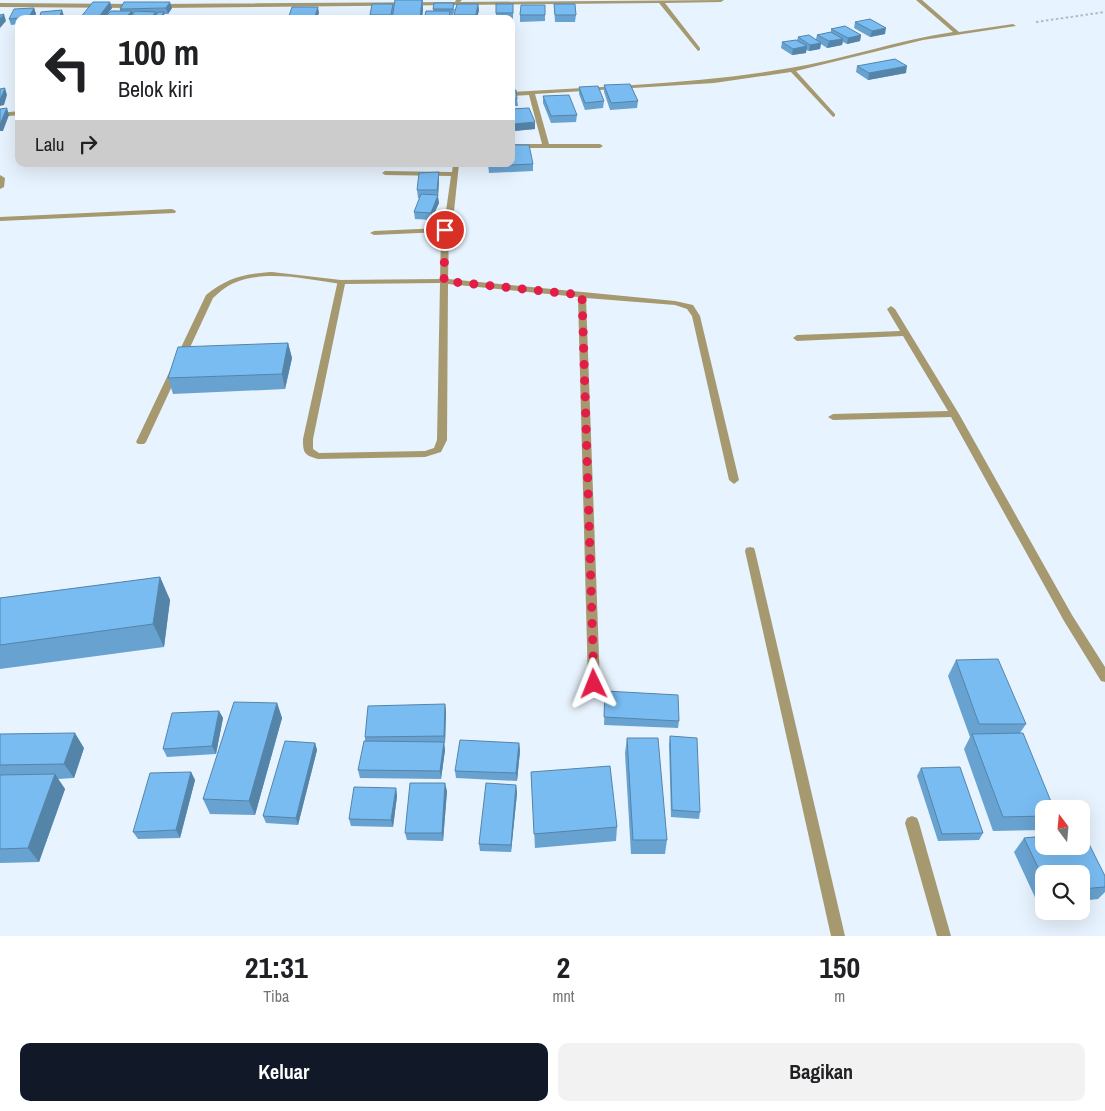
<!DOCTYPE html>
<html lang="id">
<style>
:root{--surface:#fff;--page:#f2f2f2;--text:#202124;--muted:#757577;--accent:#111827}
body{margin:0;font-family:"Archivo Narrow",sans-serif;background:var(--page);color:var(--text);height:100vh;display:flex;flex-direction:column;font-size:19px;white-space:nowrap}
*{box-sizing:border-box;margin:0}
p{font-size:16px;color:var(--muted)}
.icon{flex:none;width:28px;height:28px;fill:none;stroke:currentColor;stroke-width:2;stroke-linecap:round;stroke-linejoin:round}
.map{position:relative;height:936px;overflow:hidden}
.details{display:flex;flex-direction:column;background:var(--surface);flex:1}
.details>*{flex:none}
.banner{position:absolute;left:15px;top:15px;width:500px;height:152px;border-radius:10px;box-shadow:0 5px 20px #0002;background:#fff;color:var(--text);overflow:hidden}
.needle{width:32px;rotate:344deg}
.buttons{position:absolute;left:1035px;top:800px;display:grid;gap:10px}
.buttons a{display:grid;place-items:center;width:55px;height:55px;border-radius:10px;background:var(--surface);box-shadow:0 5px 20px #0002;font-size:25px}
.pin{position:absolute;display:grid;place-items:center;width:42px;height:42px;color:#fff;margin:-21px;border:2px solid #fff;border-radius:50%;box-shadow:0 1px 5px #0007}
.me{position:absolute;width:55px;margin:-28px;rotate:358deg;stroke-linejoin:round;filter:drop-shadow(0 0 4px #0008)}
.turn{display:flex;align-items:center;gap:18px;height:105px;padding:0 20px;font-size:22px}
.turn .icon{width:65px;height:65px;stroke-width:2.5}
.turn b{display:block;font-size:35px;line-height:42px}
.then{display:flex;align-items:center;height:48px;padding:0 20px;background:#0003;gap:10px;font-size:19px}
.eta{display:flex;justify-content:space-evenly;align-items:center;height:85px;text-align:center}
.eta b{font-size:30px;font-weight:800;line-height:35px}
.primary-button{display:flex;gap:10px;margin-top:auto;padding:10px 20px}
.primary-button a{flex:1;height:58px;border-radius:10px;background:var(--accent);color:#fff;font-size:20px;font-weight:800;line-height:58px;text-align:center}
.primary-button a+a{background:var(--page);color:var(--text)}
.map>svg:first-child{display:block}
</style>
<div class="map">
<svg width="1105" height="936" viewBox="0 0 1105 936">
<rect width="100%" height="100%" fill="#e7f3fe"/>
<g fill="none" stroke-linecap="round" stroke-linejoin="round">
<!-- path -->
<polyline stroke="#b0bbc4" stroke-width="2" stroke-dasharray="2.5 2.5" stroke-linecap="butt" points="1036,22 1105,12"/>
<!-- service -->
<path fill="#a69970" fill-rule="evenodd" d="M272 272 341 280 345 282 341 284C305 279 257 267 225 288 220 291 217 295 213 298L146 442 144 444H138L136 442 206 295C227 278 244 274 272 272Z"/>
<!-- minor -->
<g fill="#a69970" fill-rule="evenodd">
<polygon points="456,0 462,0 460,2 724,0 721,2 665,3 700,48 700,50 698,51 659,3 160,8 157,6 160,4 455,2"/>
<path d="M916 0H922L959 32 1013 24 1016 26 923 40 796 71 835 114V116L833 117 791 72 714 83 535 94 549 144H600L603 146 600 148H511V144H542L529 95 511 96V92C604 86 698 84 790 68 845 59 898 40 953 32Z"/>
<polygon points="0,3 135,4 138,6 135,8 0,7"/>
<polygon points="19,111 19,115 0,117 0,113"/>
<path d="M453 164H459L454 211 449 230 448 279 675 301 693 305 700 316 739 480 734 484 729 480 692 316 687 309 675 305 586 298 600 684 598 688 594 689 590 688 588 684 578 297 448 284 447 440 441 452 425 457 318 459C304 455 303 453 303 439L338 280 440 279 441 232 374 235 370 233 374 231 442 228 446 211 451 176 385 175 382 173 385 171 452 172ZM440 283 437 440 434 448 425 451 319 453 313 449V439L345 284Z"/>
<polygon points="0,175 5,178 4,187 0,189"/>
<polygon points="172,209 176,211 175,213 0,221 0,217"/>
<polygon points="891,306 895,309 959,414 1072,615 1105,667 1105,682 1101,681 1064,621 951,417 833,420 828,417 833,414 948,411 903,336 797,341 793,338 797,335 900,331 887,309"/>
<polygon points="750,547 754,548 755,551 845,936 831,936 745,551 746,548"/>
<polygon points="912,816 917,818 919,823 951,936 937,936 905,823 907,818"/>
</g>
</g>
<!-- wall -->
<g fill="#68a2d0">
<polygon points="395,0 423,0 423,10 422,19 365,19 370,17 370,15 393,4 394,8"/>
<polygon points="110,2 112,8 106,15 120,11 120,9 172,8 168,14 164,14 165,19 80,19 80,18"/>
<polygon points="478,4 479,10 477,16 490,16 490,19 454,19 454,15"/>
<polygon points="554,4 576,15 575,22 555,22"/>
<polygon points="545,5 545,21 520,22 520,15"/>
<polygon points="34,8 36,14 34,19 19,19 19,24 11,25 9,19"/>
<polygon points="433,9 455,9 453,15 451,15 451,19 424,19 433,11"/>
<polygon points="513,10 513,19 496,19 496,13"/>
<polygon points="855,22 885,34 870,37 854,28"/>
<polygon points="831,29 861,35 860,41 847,44 843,42 842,45 827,48 821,44 820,49 809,51 806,50 806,53 792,55 781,48 782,42 797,40 798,37 816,39 817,35 831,32"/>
<polygon points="857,66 906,73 868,80 856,72"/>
<polygon points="604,85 638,101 637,108 610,110 604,92"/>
<polygon points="579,87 604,101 603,108 585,110 579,94"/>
<polygon points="511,91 517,99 518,106 511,106"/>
<polygon points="543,96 577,115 576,122 551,123 543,103"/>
<polygon points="511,109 535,129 514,131 511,123"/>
<polygon points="424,164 444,164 443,166 425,166"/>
<polygon points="488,164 533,164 533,171 489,173"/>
<polygon points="439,180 438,197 439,203 431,220 415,219 414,212 420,198 418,198 417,190"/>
<polygon points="288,343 292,358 285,389 173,394 168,378"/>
<polygon points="160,577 170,600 164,647 0,669 0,598"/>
<polygon points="956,660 1026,724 1020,733 1044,809 1044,830 993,831 964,749 970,737 948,676"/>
<polygon points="605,699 679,721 678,728 604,725"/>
<polygon points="277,703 282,718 255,815 210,814 203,799"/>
<polygon points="445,704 446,712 445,743 444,743 445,750 441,779 360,778 358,770 365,741 365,737"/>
<polygon points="219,711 223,718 216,754 167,757 163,749"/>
<polygon points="0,734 84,748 74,778 58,779 65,789 39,862 0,863"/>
<polygon points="670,736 700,812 699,819 671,817 669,744"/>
<polygon points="627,738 667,840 665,854 631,854 625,753"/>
<polygon points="315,743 317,750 298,825 266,823 263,816"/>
<polygon points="519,743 520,751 517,781 456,778 455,771"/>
<polygon points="921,768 983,833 979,840 938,841 917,776"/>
<polygon points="191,772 195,780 180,838 138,839 133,832"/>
<polygon points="531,772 617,827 616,841 535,848"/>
<polygon points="516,785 517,793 511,852 480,851 479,844"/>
<polygon points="396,788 397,796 393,827 351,826 349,819"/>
<polygon points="447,791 443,841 407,840 405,833"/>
<polygon points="1024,838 1105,876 1105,892 1098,899 1081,901 1081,874 1044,874 1044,906 1039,906 1014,852"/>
</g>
<!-- shaded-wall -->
<g fill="#5584a9">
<polygon points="422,0 423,10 422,19 420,19"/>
<polygon points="110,2 112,8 104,19 98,19 98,18"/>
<polygon points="170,2 172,8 168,14 166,8"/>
<polygon points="478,4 479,10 477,19 476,19 476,15"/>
<polygon points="318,7 319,13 317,19 314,19"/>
<polygon points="34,8 36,14 34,19 30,19 29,17"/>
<polygon points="62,10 64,16 63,19 59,19"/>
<polygon points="132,11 134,18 132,19 124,19"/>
<polygon points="156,12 157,18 157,19 150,19"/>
<polygon points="164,12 165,19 160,19"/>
<polygon points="4,14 6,21 0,28 0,19"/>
<polygon points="886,28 885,34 870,37 872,31"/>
<polygon points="861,35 860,41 847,44 848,38"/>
<polygon points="843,39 842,45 827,48 829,41"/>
<polygon points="821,43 820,49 809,51 810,45"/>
<polygon points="807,46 806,53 792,55 793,49"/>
<polygon points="907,66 906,73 868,80 869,73"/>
<polygon points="5,88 7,95 4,105 0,106 0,99"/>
<polygon points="7,108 9,115 3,131 0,131 0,124"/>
<polygon points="535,122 535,129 514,131 514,124"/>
<polygon points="439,172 439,180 438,197 439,203 431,220 431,213 438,195 437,190"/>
<polygon points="288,343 292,358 285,389 282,374"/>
<polygon points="160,577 170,600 164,647 153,624"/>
<polygon points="277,703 282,718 255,815 249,801"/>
<polygon points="445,704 446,712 445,743 444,736"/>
<polygon points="219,711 223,718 216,754 212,746"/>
<polygon points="75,733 84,748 74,778 64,764"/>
<polygon points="444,742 445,750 441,779 440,771"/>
<polygon points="315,743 317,750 298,825 296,818"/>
<polygon points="519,743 520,751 517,781 516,773"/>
<polygon points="191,772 195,780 180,838 176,830"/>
<polygon points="55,774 65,789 39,862 28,848"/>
<polygon points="445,783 447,791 443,841 442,833"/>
<polygon points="516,785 517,793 511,852 511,845"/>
<polygon points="396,788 397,796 393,827 391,820"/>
</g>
<!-- building -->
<g fill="#79bcf2" stroke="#5584a9">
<polygon points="395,0 422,0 420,19 392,19"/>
<polygon points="93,2 110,2 98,18 80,18"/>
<polygon points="124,2 170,2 166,8 120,9"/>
<polygon points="434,3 454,3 453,9 433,9"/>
<polygon points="372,4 393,4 391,15 370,15"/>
<polygon points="457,4 478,4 476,15 454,15"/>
<rect x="496" y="4" width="17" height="9"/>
<polygon points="554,4 575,4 576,15 555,15"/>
<polygon points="521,5 545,5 545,15 520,15"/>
<polygon points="292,7 318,7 314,19 288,19"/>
<polygon points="34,8 29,17 9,19 14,9"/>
<polygon points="62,10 59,19 39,19 41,12"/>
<polygon points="111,11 132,11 124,19 103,19"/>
<polygon points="135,11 156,12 150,19 129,19"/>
<polygon points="426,11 450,11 449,19 424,19"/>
<polygon points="158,12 164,12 160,19 153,19"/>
<polygon points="4,14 0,19 0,15"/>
<polygon points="392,16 391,19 365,19 366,17"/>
<rect x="469" y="16" width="21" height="3"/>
<polygon points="870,19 886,28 872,31 855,22"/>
<polygon points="845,26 861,35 848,38 831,29"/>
<polygon points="831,32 843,39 829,41 817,35"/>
<polygon points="809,35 821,43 810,45 798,37"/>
<polygon points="796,40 807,46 793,49 782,42"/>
<polygon points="895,59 907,66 869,73 857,66"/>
<polygon points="630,84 638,101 611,103 604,85"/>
<polygon points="598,86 604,101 585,103 579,87"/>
<polygon points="5,88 1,98 0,99 0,89"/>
<polygon points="516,90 517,99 511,99 511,91"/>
<polygon points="569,95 577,115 551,116 543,96"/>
<polygon points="7,108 0,124 0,109"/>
<polygon points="529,108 535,122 514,124 511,116 511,109"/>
<polygon points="511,145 529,145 533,164 488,166 488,164 511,164"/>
<polygon points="439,172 437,190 417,190 419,173"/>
<polygon points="421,194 438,195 431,213 414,212"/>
<polygon points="288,343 282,374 168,378 178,347"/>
<polygon points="160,577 153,624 0,645 0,598"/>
<polygon points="998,659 1026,724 979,724 956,660"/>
<polygon points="605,691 678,695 679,721 604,717"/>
<polygon points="234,702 277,703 249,801 203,799"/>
<polygon points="445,704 444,736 365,737 368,706"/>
<polygon points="219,711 212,746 163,749 172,713"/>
<polygon points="75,733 64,764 0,765 0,734"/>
<polygon points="1023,733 1054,809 1044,809 1044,816 1003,817 972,734"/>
<polygon points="670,736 697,738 700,812 672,810"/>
<polygon points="627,738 658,738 667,840 633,840"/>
<polygon points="460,740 519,743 516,773 455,771"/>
<polygon points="285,741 315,743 296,818 263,816"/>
<polygon points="364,741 444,742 440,771 358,770"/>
<polygon points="610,766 617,827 534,834 531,772"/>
<polygon points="960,767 983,833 942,834 921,768"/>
<polygon points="191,772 176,830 133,832 150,773"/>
<polygon points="55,774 28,848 0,849 0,775"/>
<polygon points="410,783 445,783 442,833 405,833"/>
<polygon points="486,783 516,785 511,845 479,844"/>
<polygon points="354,787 396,788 391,820 349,819"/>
<polygon points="1081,832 1083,832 1105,876 1105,887 1081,889 1081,874 1044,874 1044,880 1024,838 1044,836 1044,846 1081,846"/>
</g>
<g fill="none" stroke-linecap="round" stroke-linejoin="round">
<!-- route -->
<polyline stroke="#e11d48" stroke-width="9" stroke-dasharray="0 16.2" points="445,230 444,281 582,295 594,684"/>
</g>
</svg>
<div class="buttons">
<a><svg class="needle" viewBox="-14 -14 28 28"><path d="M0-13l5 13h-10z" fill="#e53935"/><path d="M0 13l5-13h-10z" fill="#757577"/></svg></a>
<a><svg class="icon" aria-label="search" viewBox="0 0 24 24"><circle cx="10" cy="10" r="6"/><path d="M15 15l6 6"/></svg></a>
</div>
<div class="pin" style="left:445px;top:230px;background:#d93025"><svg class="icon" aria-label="arrive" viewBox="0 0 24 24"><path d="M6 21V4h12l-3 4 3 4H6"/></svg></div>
<svg class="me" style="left:594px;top:684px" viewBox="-20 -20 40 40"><path d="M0-17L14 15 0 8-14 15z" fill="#e11d48" stroke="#fff" stroke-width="4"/></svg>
<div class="banner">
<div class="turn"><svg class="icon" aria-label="left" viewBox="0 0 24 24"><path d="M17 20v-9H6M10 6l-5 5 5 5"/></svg><div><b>100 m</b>Belok kiri</div></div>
<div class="then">Lalu<svg class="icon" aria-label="right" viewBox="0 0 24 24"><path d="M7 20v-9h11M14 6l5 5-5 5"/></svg></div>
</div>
</div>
<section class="details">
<div class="eta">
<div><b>21:31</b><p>Tiba</p></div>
<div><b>2</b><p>mnt</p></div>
<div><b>150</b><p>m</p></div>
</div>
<div class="primary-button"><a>Keluar</a><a>Bagikan</a></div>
</section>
